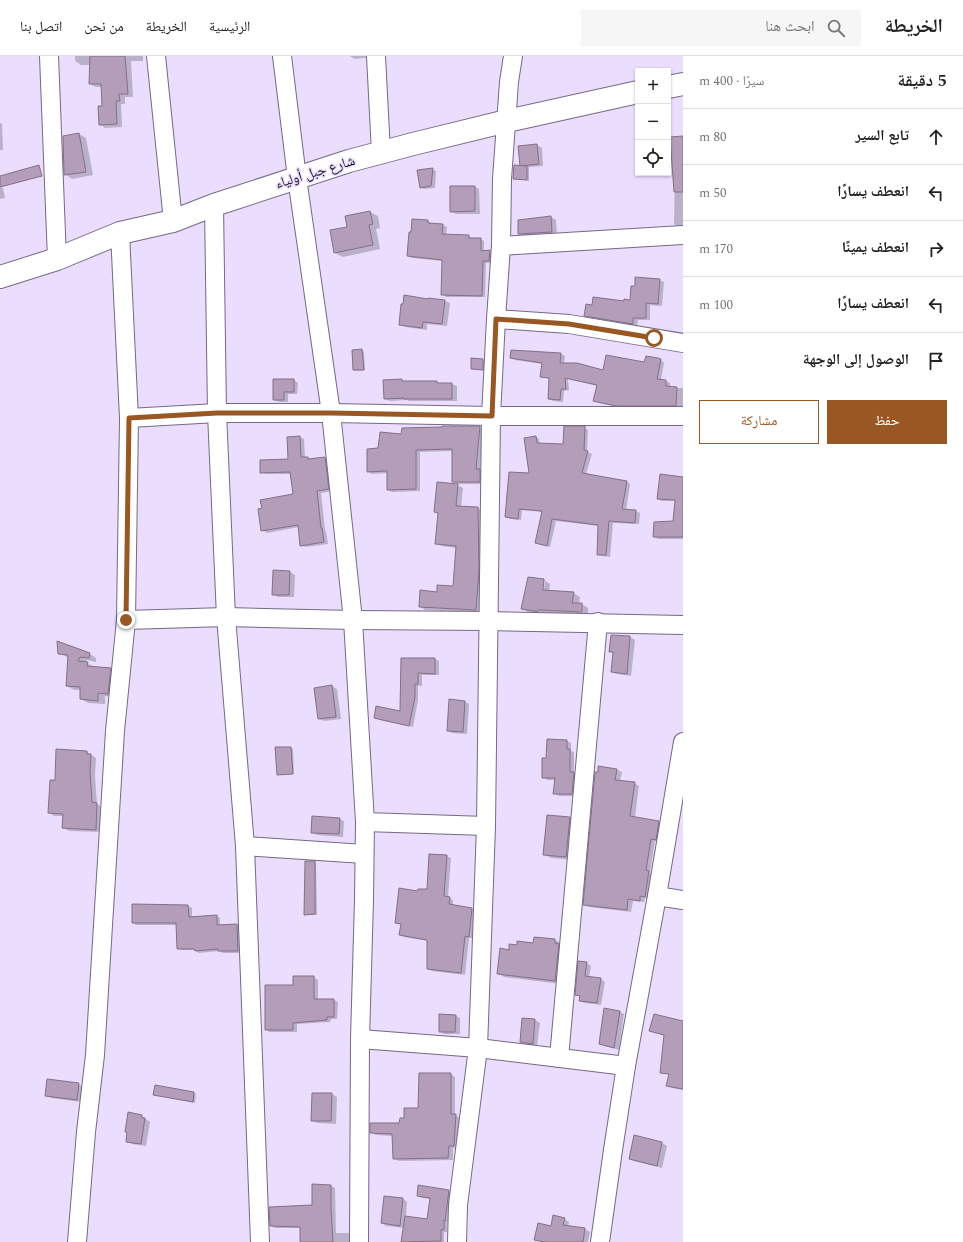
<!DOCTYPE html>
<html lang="ar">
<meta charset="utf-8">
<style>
body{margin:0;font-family:Spectral,"Noto Naskh Arabic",serif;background:#f6f6f6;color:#222;direction:rtl}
.controls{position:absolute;right:12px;top:12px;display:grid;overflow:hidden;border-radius:0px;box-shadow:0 1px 3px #0004}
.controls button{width:36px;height:36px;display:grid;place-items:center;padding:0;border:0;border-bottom:1px solid #e0e0e0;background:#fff;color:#222;font:20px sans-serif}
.stop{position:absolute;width:12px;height:12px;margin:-9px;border:3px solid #995724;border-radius:50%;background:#fff}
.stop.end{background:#995724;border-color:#fff;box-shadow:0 1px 4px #0008}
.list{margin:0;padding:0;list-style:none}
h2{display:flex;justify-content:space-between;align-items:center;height:52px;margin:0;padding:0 16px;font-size:17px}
h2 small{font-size:13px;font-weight:400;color:#767676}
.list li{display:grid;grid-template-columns:26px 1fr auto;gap:12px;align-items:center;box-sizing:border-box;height:56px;padding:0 16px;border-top:1px solid #e0e0e0}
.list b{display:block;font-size:15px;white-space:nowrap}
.list em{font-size:13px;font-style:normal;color:#767676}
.actions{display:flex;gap:8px;padding:12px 16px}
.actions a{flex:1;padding:9px 0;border:1px solid #995724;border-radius:0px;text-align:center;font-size:14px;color:#995724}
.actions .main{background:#995724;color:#fff}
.icon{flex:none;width:22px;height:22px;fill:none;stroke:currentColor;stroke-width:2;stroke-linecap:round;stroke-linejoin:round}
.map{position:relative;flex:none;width:683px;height:1186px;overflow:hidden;direction:ltr}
header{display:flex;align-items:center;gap:24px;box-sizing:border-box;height:56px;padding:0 20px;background:#fff;border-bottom:1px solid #e0e0e0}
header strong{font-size:19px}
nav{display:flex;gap:22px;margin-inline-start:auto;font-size:14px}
.search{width:280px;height:36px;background:#f6f6f6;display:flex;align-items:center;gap:10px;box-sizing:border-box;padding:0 14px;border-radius:0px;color:#767676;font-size:15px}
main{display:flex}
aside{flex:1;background:#fff}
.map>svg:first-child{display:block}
</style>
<header>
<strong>الخريطة</strong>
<div class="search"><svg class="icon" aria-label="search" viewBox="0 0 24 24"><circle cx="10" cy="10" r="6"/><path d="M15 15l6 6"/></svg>ابحث هنا</div>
<nav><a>الرئيسية</a><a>الخريطة</a><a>من نحن</a><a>اتصل بنا</a></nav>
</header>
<main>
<aside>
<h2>5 دقيقة<small>سيرًا · 400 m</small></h2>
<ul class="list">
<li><svg class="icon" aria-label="ahead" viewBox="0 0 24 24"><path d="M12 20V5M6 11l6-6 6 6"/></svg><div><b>تابع السير</b></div><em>80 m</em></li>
<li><svg class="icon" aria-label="left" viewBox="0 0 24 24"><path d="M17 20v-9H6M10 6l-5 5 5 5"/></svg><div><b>انعطف يسارًا</b></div><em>50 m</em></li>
<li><svg class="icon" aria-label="right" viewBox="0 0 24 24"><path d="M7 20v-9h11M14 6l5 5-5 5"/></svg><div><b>انعطف يمينًا</b></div><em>170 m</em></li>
<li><svg class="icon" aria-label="left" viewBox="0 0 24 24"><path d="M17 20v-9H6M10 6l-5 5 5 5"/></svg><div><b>انعطف يسارًا</b></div><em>100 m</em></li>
<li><svg class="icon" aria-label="arrive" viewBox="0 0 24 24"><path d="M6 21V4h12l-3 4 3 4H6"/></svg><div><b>الوصول إلى الوجهة</b></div></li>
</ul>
<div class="actions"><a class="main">حفظ</a><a>مشاركة</a></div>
</aside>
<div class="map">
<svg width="683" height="1186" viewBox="0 0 683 1186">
<rect width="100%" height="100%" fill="#eaddfd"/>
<!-- shadow -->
<g fill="#0003" fill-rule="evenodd">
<path d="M75 0H143V5H131L133 41H125V48H121L122 71 105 72 100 68 104 51 102 31H96L90 28V9H81L75 5Z"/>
<path d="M350 0H372V1L355 3Z"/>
<path d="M0 67 2 68 3 94H0Z"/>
<path d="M79 78 86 82 93 119 72 123 65 118Z"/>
<path d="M683 81V172H680L674 168 675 118Z"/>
<path d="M537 89 542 92 543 110 529 111V125L514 122 521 109Z"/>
<path d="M432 113 436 115 435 132 424 133 421 131Z"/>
<path d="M0 131 3 132 5 142 0 143Z"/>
<path d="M475 131 479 133 480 158H456L451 155Z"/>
<path d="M370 156 378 160 380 172 376 173 380 193 343 201 335 197 348 172 346 161Z"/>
<path d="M551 161 556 164 557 179 524 181 519 178Z"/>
<path d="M413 164 428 165 432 168 443 169 447 171 446 179 469 180 473 183H480L484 185V195H490L494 197 493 207H486L485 241H446L442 238 443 205 412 202 408 200Z"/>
<path d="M659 224 664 226 662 250 650 249V264H638L637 270 590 262 585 259 631 245Z"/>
<path d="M429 243 445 245 450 247 447 270 427 268V274L405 271 400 268Z"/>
<path d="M362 294 364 296 365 314 356 315 354 314Z"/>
<path d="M561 298 565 300 564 308 604 315 661 304 664 307 661 324 666 325 670 327V332H683V351H620L598 347 594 345 598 330 568 323 569 334 564 335 563 346 553 345 549 343 550 323 541 321 543 308 515 304 511 302Z"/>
<path d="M472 303 485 305V314L472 312Z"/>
<path d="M294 324 298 327 297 338H288V346H279L274 344Z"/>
<path d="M401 324 406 326H437L440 328H452L457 330V345H409L407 344 390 345 385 343Z"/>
<path d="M479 371 483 374 480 414 484 417V428H457L453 425V395L420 396V435L392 436 388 434V417L372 418 368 415 379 393 402 379Z"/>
<path d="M585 372 588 374 587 396 592 398 586 418 627 426 630 428 626 455H636L640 457 639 468 613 467 610 501 602 500 598 498 599 470 556 465 550 491 536 487 543 456 522 454 521 464 510 463 506 461 530 418 536 381 539 383 540 388 564 389Z"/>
<path d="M300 381 304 383 305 402 312 404 325 402 329 404 333 435 321 437 325 474 326 475 328 488 306 491 301 489 299 471 267 477 262 474 294 439 291 418H266L261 416 289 404Z"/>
<path d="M683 422V483H658L654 481 674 466 676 445H661L658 443Z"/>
<path d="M457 429 463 432 461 451 478 452 483 455 481 557 425 554 420 550 438 537 454 531 457 492 442 490 436 487 439 458 435 456Z"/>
<path d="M274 516H290L295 519 294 541H278L273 538Z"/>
<path d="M529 522 544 524 550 528 549 536 573 537 580 541 579 548H582L588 552V559L544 557 542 559 528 556 522 553ZM543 525H545L543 540Z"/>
<path d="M630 581 635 584 631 620 617 618 612 616 614 598 611 595Z"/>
<path d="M59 597 90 598 96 602V606L87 604 86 607 95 611 110 613 117 617 115 641 105 640V648L88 647 81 643V634H74L67 630 69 602Z"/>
<path d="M402 603H435L439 605V619H422V630H418V644L413 671 379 664 375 662 401 656Z"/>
<path d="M332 630 337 633 341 663 324 665 319 663 315 633Z"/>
<path d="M450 644 465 646 469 648 467 678 452 677 448 674Z"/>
<path d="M567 685 571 687V695L574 696V717L578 719 576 740H559L554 737 556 724H547L543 721Z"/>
<path d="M291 692 293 693 294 718 280 719 278 718Z"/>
<path d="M57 694 87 696 96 702 95 720 97 748 102 751V776L69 775 63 772 64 760H54L49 757 56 725Z"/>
<path d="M599 711 617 714 622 716 620 725 634 727 639 730 635 761 659 766 663 769 660 786 655 785 650 817 654 819 649 843 645 842 644 846 633 845 631 856 589 851 584 848Z"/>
<path d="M570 762 577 766 574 804 551 802 544 798Z"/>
<path d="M339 763 344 765 343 781 317 779 312 776Z"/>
<path d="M446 800 451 802 448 841 453 844V850L472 853 476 855 473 882H469L465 919 432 915 428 913V885L404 881 400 879 401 869 397 867 418 836 428 834Z"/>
<path d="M314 806 316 807 317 859H307L305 858Z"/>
<path d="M188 850 192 852V861L216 860 220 862V870L237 869 241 871 242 897H223L220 895 199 897 195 894H182L178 892 177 869H136L133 866Z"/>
<path d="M555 884 561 887V928L504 921 498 917 510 895 518 890Z"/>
<path d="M586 907 591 910 589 922 601 923 605 926 601 949 585 947 581 945V941L576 939Z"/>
<path d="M314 921 318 924V944H334L338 946 337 963H331L330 966 297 968V976H269L266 973 294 930Z"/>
<path d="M620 956 624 958 619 994 600 988Z"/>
<path d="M456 960 460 962V978H444L440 975Z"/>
<path d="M535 964 540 967 537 990 526 989 521 986Z"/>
<path d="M683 966V1034L672 1032 667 1029 670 1019 662 1016 665 980 651 975Z"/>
<path d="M451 1018 455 1021V1059L460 1062 458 1093 453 1092V1104L399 1105 394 1102 393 1080 376 1079 371 1076 400 1068 419 1053Z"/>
<path d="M78 1028 83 1031 81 1046 51 1042 46 1039Z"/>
<path d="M194 1037 196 1038 195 1047 154 1039Z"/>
<path d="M332 1038 337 1041 336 1068 317 1067 312 1064Z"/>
<path d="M142 1060 150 1066 146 1090 132 1088 127 1085 128 1077 126 1075Z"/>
<path d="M635 1080 662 1087 667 1090 662 1112 634 1105 630 1102Z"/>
<path d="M331 1130 335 1132 336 1177H348L352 1179V1186H301V1172H275L271 1170 313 1150Z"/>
<path d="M419 1130 449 1135 453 1137 449 1166H447V1176H444V1186H403L405 1172 386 1170 382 1167 403 1143 407 1146 406 1161 428 1164 431 1143 422 1142 418 1140Z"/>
<path d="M564 1163 569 1166 568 1170 585 1173 590 1176 588 1186H541L535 1183Z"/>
</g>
<!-- building -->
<g fill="#b39db8" stroke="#846f89">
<path d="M90 0H125L128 38H119L120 45H116L117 68 99 69 98 50H102L101 28H89Z"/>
<path d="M79 77 86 116 64 119 63 80Z"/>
<path d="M683 80V136H674L670 81Z"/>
<path d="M537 88 539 108 520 110 518 90Z"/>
<path d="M39 109 42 120 0 131V120Z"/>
<path d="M514 109 527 110V124L513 123Z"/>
<path d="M433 112 431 130 420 132 417 114Z"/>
<path d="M450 130H475V155L450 156Z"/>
<path d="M370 155 373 168 369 169 373 189 334 197 330 174 347 171 345 160Z"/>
<path d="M551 160 552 176 518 178V164Z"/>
<path d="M412 163 428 164V167L443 168 442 178 469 179V182H481V195L490 194 489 205H483L482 240 441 239 442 204 407 200 409 176H411Z"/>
<path d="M635 221 660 223 658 248 646 247V262H633V268L584 260 586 248 592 249 593 241 624 245V243L630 244 631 230H635Z"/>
<path d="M404 239 428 243V242L445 244 442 268 423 266 422 272 399 269 401 248H403Z"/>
<path d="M362 293 364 314H353L352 294Z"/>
<path d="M511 294 561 297 560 307H577L603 314 606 299 644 306 646 300 658 302 661 303 657 323 666 324V330L677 331 676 350H616L593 345 597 329 565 322 566 333H561L560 344 548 343 549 322 540 321 542 307 510 302Z"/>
<path d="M471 302 483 303V314L471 313Z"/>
<path d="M273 323H294V336H284V344H273Z"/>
<path d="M402 323V325H437V327H452V343H404V342L384 343 383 324Z"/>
<path d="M442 370H480L476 413H480V426H452V393L416 394V433L387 434V415L367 416V393L378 392 380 376 401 378 402 372 442 371Z"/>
<path d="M564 370H585L584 394 588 395 582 417 627 425 622 453 636 454 635 467 609 465 606 499H597L598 469 552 463 547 490 535 487 542 455 519 453 518 463 505 461 509 416 529 417 524 382 536 380 537 387 563 388Z"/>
<path d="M300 380 301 401H308V403L325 401 329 433 317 435 321 472H322L324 486 300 490 298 469 261 475 258 453 262 452 260 444 293 438 290 416 260 417V404L288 403 287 381Z"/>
<path d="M660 418 683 421V481H653L654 466 673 465 675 444 657 443Z"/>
<path d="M437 426 458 428 456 450 478 451 479 514 476 554 419 551 420 534 437 536V529L453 530 456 490 435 488 438 457 434 456Z"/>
<path d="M273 514 290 515 289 539H272Z"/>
<path d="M528 521 544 523 543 534 574 536 572 547H582V556L538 554 537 556 535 555 521 553Z"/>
<path d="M611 579 630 580 627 618 611 616 613 596H609Z"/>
<path d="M57 585 90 597 89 602 80 601 78 605 88 606 87 610 111 612 108 638 98 637V645L80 643V631L66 630 68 599 58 598Z"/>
<path d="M401 602H435V618L418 617V628H415V641L409 670 374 662 376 650 400 655Z"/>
<path d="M332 629 336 661 318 663 314 632Z"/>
<path d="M449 643 465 645 463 676 447 675Z"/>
<path d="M547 683 567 684V693H570V716H574L572 738H553L555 722H542V702H546Z"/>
<path d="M275 691H291L293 718 277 719Z"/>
<path d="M56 693 87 695V698H91L90 716 92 746 97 747 96 774 62 772 63 758 48 757 50 724H55Z"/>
<path d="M598 710 617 713 615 724 635 726 630 760 659 765 656 784 651 783 646 814 649 815 645 841 640 840V845L628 843 627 854 583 849 595 716H598Z"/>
<path d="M547 759 570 761 566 801 543 799Z"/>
<path d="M312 760 340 762 339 778 311 777Z"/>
<path d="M429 798 447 799 444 840 450 841 449 848 472 852 469 881 465 880 461 917 427 913V884L399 879 401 868 395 867 399 832 417 835 418 833H427Z"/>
<path d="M305 805H315V858L304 859Z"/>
<path d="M132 848 188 849 189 861 217 859V869L237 868 238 895H218V893L195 895 194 893H177L176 867H132Z"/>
<path d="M534 881 555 883V887L559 888 555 925 497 918 500 892 509 894V888L517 889V885L533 887Z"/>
<path d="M578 905 587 906 585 920 601 922 597 947 579 945 580 940 575 939Z"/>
<path d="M293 920H314V943H334V961H327V964L293 967V974H265V929H293Z"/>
<path d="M604 952 620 955 614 992 599 988Z"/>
<path d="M439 958 456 959 455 976H439Z"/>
<path d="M654 958 683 965V1033L666 1030 669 1018 660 1017 664 979 649 975Z"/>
<path d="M522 962 535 963 533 988 520 986Z"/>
<path d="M419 1017H451V1058H456L454 1090H449L448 1102 393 1103 392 1078 370 1077V1067H399L400 1062H404V1052H418Z"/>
<path d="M47 1023 79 1027 77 1044 45 1040Z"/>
<path d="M155 1029 194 1036 193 1046 153 1039Z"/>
<path d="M312 1037H332L331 1065H311Z"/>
<path d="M128 1056 142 1059V1062H145L141 1088 126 1086 127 1076H125Z"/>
<path d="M634 1079 662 1086 657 1110 629 1103Z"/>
<path d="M312 1128 331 1129V1153L333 1186H300V1171L270 1170 269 1151 312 1149Z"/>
<path d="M418 1129 449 1134 445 1165 444 1164V1174H441V1185L401 1186 405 1160 427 1163 430 1142 417 1140Z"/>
<path d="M384 1140 403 1142 400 1170 381 1167Z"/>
<path d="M553 1159 565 1162 563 1169 585 1172 583 1186H545L534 1184 538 1167 551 1170Z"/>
</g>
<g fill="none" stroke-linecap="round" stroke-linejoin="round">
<defs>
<g id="minor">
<path d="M49 0 57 203"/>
<path d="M156 0 173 165"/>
<path d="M282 0 297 122 331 357 353 564 365 766 364 844 360 983 359 1186"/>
<path d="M376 0 381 97"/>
<path d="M214 149 217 357 226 561 245 790 260 1186"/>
<path d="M501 190 683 179"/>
<path d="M496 263 569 268 683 287"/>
<path d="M129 362 217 357H331L491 360H683"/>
<path d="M126 564 226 561 353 564 488 565 683 569"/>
<path d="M365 766 486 770"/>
<path d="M245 790 364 798"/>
<path d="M657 840 683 844"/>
<path d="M360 983 478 992 626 1010"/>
<path d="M559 1002 598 566"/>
<path d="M77 1186 86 1076 95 999 115 675 126 564 129 362 120 177"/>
<path d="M457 1186 458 1149 478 992 486 770 491 360 496 263 501 190 502 123 509 26 513 0"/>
<path d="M600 1186 613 1094 626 1010 657 840 683 686"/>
</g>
<g id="highway">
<path d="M668 31 683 28"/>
<path d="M0 221 57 203 120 177 173 165 214 149 349 105 413 88 507 65 638 36"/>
</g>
</defs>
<!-- minor casing -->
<use href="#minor" stroke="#756985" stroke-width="20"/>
<!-- highway casing -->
<use href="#highway" stroke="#756985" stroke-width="24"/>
<!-- minor -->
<use href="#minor" stroke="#fff" stroke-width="18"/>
<!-- highway -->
<use href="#highway" stroke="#fff" stroke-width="22"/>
</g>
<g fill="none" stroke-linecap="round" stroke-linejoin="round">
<!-- route -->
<path stroke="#995724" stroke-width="5" d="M126 564 129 362 217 357H331L492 360 496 263 569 268 654 282"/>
</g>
<g text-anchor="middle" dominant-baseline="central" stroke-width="3" stroke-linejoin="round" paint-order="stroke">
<!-- street labels -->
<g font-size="14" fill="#130e19" stroke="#eaddfd">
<text transform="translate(315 116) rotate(-17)">شارع جبل أولياء</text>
</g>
</g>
</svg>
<div class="controls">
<button>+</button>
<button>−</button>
<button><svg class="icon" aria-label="locate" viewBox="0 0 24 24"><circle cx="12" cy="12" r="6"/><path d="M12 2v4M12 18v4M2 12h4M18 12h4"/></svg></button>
</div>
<div class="stop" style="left:654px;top:282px"></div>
<div class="stop end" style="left:126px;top:564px"></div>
</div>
</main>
